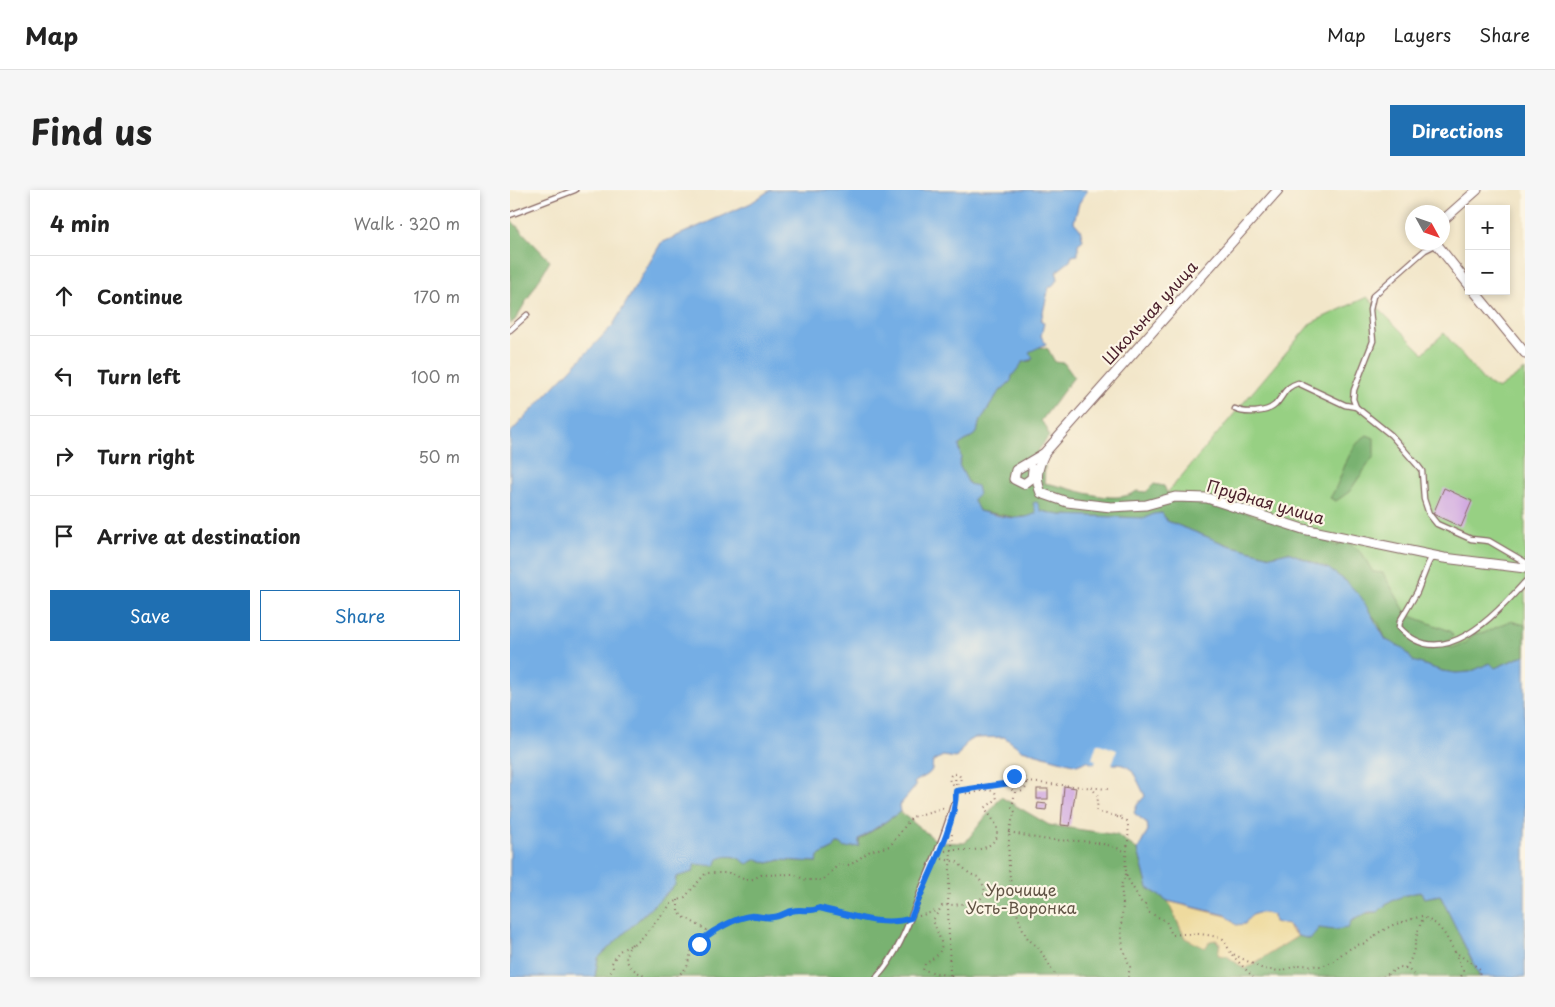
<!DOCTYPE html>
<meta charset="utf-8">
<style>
body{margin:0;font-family:"Playpen Sans",sans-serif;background:#f6f6f6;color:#222}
.controls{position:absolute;right:15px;top:15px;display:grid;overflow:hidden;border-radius:0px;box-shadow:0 2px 8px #0003}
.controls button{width:45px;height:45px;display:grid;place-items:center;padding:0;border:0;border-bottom:1px solid #e0e0e0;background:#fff;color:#222;font:25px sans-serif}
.compass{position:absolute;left:895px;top:15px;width:45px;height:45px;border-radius:50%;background:#fff;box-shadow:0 2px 8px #0003;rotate:130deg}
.stop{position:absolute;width:15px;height:15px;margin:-11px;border:4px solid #1a73e8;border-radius:50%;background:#fff}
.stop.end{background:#1a73e8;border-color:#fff;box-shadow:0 1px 5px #0008}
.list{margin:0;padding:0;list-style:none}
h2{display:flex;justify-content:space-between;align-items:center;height:65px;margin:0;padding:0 20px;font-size:21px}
h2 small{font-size:16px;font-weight:400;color:#767676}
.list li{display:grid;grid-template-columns:32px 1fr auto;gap:15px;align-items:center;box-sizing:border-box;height:80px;padding:0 20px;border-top:1px solid #e0e0e0}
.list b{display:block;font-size:19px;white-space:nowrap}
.list em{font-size:16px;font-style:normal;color:#767676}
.actions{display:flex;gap:10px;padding:15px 20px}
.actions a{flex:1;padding:11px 0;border:1px solid #1f6fb2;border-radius:0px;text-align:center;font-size:18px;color:#1f6fb2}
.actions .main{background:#1f6fb2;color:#fff}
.icon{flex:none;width:28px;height:28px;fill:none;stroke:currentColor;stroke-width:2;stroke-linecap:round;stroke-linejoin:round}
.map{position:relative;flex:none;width:1015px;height:787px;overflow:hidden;border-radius:0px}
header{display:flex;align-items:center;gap:30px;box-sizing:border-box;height:70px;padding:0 25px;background:#fff;border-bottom:1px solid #e0e0e0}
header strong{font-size:24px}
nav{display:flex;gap:28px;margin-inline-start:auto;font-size:18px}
.intro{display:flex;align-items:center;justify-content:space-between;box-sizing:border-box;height:120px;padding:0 30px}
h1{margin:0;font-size:35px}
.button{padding:12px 22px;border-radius:0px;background:#1f6fb2;color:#fff;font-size:18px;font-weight:700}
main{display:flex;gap:30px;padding:0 30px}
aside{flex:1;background:#fff;border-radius:0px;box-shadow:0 2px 8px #0003}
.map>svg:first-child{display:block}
</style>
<header>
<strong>Map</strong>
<nav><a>Map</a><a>Layers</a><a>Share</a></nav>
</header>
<div class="intro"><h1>Find us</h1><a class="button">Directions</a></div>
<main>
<aside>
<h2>4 min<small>Walk · 320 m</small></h2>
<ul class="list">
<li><svg class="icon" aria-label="ahead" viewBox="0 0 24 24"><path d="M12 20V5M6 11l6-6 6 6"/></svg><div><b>Continue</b></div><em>170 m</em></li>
<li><svg class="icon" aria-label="left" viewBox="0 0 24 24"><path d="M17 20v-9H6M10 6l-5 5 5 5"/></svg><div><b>Turn left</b></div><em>100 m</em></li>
<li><svg class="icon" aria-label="right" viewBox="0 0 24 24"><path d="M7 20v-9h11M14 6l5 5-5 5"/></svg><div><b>Turn right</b></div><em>50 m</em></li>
<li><svg class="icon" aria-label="arrive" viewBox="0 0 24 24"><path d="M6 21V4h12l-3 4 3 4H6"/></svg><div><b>Arrive at destination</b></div></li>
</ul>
<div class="actions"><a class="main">Save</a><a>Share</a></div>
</aside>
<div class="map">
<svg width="1015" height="787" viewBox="0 0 1015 787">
<rect width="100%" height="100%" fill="#fcf5e5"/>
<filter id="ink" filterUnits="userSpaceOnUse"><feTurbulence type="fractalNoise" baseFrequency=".02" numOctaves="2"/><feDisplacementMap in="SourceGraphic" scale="10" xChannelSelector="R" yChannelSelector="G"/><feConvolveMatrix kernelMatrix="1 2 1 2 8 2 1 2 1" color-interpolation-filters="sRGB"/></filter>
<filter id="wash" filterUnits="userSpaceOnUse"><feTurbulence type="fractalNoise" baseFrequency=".0096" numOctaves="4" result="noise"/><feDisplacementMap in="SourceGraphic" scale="20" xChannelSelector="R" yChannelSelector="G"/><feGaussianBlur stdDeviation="1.12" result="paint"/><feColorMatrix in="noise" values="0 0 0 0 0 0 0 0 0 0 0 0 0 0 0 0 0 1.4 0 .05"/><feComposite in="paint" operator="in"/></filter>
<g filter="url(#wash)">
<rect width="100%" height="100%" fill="#f2e6c9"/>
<!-- green -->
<path fill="#97d083" stroke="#707857" d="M857 107 913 163 934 143 974 191 988 199 1015 180V465L960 482 636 328 801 133Z"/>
<!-- forest -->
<g fill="#79b271" stroke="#62684e">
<path d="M0 29 40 71 5 130 0 134Z"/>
<path d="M527 156 538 159 545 172 554 173 564 187 531 231 536 236 539 246 528 261 535 276 534 293C562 297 603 317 627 301L636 302 644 294 654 296 660 309 688 307 807 346 826 356 833 352C850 356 854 368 863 382L873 383 895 421 903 427 940 441 943 446 935 454 942 458 956 453 964 444 976 442 1000 431 1015 435V465L985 478 980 473 960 482 946 483 932 481 903 471 893 458 876 450 869 434 837 392 819 379 778 362 761 366 718 355 657 331 652 323 643 324 636 328 550 325 531 321 520 327H503L469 321 463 313 459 294 449 275 451 268 449 255 467 243 469 233 488 203 501 191 502 186 513 171H521L519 162Z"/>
<path d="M857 245 864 248V266L839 302 826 311 820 308C834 287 835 259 857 245Z"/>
<path d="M491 607 539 635 607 645 628 660 638 698 658 711 675 748 706 750 717 766 735 779 788 746 800 749 809 738C837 742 844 723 868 722 879 710 895 704 911 702L914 708 930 705 970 787H85L88 768 165 695 166 687 185 674 216 666 247 669 258 673 270 670 307 672 308 666 324 658 326 654 349 656V650L390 622 428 652 455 653Z"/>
</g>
<!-- sand -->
<path fill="#eeda9e" stroke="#9c7c64" d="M658 711 736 731C744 721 751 721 763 725L764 732 778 735 781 741 788 746 735 779 717 766 708 765 710 753 706 750 700 751 695 758 675 748Z"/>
<!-- water -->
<path fill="#75aee5" stroke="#606688" d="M260 0H578L569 13 564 32 570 39 573 50 568 54V65L562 66 560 71 546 82 548 88 542 97H539L531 131 534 133 531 146 536 154 519 162 523 169 513 172 502 186 501 191 488 203 469 233 467 243 449 255 451 268 449 275 459 294 467 296 469 304 463 309 469 321C486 325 510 333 526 323L523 313 527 312 531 321 550 325 636 328 643 324 652 323 657 331 718 355 761 366 778 362 819 379 837 392 851 407 876 450 893 458 903 471 932 481 946 483 960 482 980 473 985 478 1015 465V787H970L930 705 914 708 911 702C895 704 879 710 868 722H859L841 731 838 738 824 740 809 738 800 749 788 746 778 735 764 732 763 725C750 721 741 722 735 734L726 735 716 725 658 711 638 698 628 660 638 640 637 633 624 623 627 615 635 606C631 598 627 588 622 581 610 567 590 580 577 571L567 575 512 560 494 547 465 548 458 551 446 568 433 566 423 571C422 573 423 576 422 579 420 586 409 588 404 593L406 596 389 616 390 622 349 649V656L335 658 330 654H326L324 658 308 666 307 672 270 670 258 673 247 669 237 674C227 666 220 664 208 669L205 676 185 674 183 682 166 687 165 695 88 768 85 787H0V243L103 135 151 53 241 13Z"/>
<!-- pier -->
<path fill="#f2e6c9" d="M587 553 607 560 602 575 584 577 586 570 582 569Z"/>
<g id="blocks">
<!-- building -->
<g fill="#d2abe1">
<path d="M934 298 962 311 951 337 923 324Z"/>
<path d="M554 596 566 598 560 636 551 635Z"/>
<rect x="527" y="599" width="11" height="10"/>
<path d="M528 613 537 614 536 620 527 619Z"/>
</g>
</g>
</g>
<g filter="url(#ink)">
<use href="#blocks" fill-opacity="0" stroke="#856562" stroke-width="1"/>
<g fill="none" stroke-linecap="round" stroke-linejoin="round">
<defs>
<g id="lane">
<path d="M0 25 65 0"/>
<path d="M0 140 17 125"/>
<path d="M846 217 843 209 844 200 863 151 860 120 863 106 915 60 925 55"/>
<path d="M725 219C735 224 756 223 765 215 774 206 774 197 788 193L835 215 846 217 881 245 909 277 912 281 914 309 919 324 927 334 961 349 979 351 1015 372"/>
<path d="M925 368 920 370 918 374 907 402 890 431 889 437C932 485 986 424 1015 392"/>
<path d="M367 787C390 762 400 729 412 698 424 669 435 645 443 615"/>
</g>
<g id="street">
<path d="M932 31 967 0"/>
<path d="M925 52 959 95"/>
<path d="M964 101 1015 163"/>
<path d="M534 264C527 279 525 288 531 303L557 312 601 317 636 315 665 307 697 308 793 339 934 368 1015 378"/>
<path d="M530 268 768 0"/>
<path d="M523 279 522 288 514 294 504 289 506 280 533 264"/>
</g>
</defs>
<!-- lane casing -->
<use href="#lane" stroke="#856562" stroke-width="7"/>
<!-- street casing -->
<use href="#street" stroke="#856562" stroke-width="11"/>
<!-- path -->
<g stroke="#856562" stroke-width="2" stroke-dasharray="1 4" stroke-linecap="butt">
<circle cx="445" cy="589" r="5.5"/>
<path d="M445 584 446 601"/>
<circle cx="508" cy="593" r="9"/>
<path d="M517 592 598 599"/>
<path d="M581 597 588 606 587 620 591 623 612 627"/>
<path d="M505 602 502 617 505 622C492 651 500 720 517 747 520 752 527 755 530 760 536 769 541 778 547 787"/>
<path d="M446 609V601L500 593"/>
<path d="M607 627 617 631C622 650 612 668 617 686 619 692 627 703 630 711L635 714 638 722 656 731 662 745C681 743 695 743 713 749L721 763 753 779 770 781 789 775 812 776 824 771 834 762 847 755 856 753 868 743 883 735 912 726 926 734 934 743 945 762 970 779 969 787"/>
<path d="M499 642C513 645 527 649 541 650 567 651 593 650 616 662"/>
<path d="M435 661C453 657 474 667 487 647V636L475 618 487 609 485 602C474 596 461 608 448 601"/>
<path d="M432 669 447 672 460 684 468 687C491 717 447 713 432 716L423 730C431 755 440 758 415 774L413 780 444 787"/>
<path d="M616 684 611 695 613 715 611 737 613 758 620 777 618 787"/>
<path d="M168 710V721L172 726 202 743"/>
<path d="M409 726 426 721"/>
<path d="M122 754C108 770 122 780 136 787"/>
<path d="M945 762 953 781 951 787"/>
<path d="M722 765 743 787"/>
<path d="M895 778C907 765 904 743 914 727"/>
<path d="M440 785 438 715 442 642"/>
<path d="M99 787 103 778 102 773 109 761 129 751 161 714 175 707 196 683H219L236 690 243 689 251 685 283 684 296 690H313L329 674 340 675 360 661 380 656 402 627 436 617"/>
<path d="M167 787 177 777 182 759 192 749 209 738 238 726 254 729 266 727 282 720 304 721 309 718 338 724 348 728 368 731H393"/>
<path d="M873 787 890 777 898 779 906 787"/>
</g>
<!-- lane -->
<use href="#lane" stroke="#fff" stroke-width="4.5"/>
<!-- street -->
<use href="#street" stroke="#fff" stroke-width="9"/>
</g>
</g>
<g fill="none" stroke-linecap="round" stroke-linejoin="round" filter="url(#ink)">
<!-- route -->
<path stroke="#1a73e8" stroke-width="6" d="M189 754C196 743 228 727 240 726 248 725 255 729 263 727 270 727 275 722 282 721 291 718 300 723 309 718 338 724 372 738 401 728 415 691 446 637 446 601L500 593 504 586"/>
</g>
<g text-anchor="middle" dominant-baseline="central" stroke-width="4.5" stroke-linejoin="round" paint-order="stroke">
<!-- street labels -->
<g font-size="16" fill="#4a1f2b" stroke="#fcf5e5">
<text transform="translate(639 122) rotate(-48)">Школьная улица</text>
<text transform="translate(756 311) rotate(16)">Прудная улица</text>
</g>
<!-- park labels -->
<g font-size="16" fill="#615445" stroke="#fcf5e5">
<text x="511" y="699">Урочище<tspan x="511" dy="18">Усть-Воронка</tspan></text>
</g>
</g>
</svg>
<div class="controls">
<button>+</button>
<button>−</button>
</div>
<svg class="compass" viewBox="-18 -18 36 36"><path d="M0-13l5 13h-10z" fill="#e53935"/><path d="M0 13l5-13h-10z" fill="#767676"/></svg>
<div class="stop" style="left:189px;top:754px"></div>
<div class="stop end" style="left:504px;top:586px"></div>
</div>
</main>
